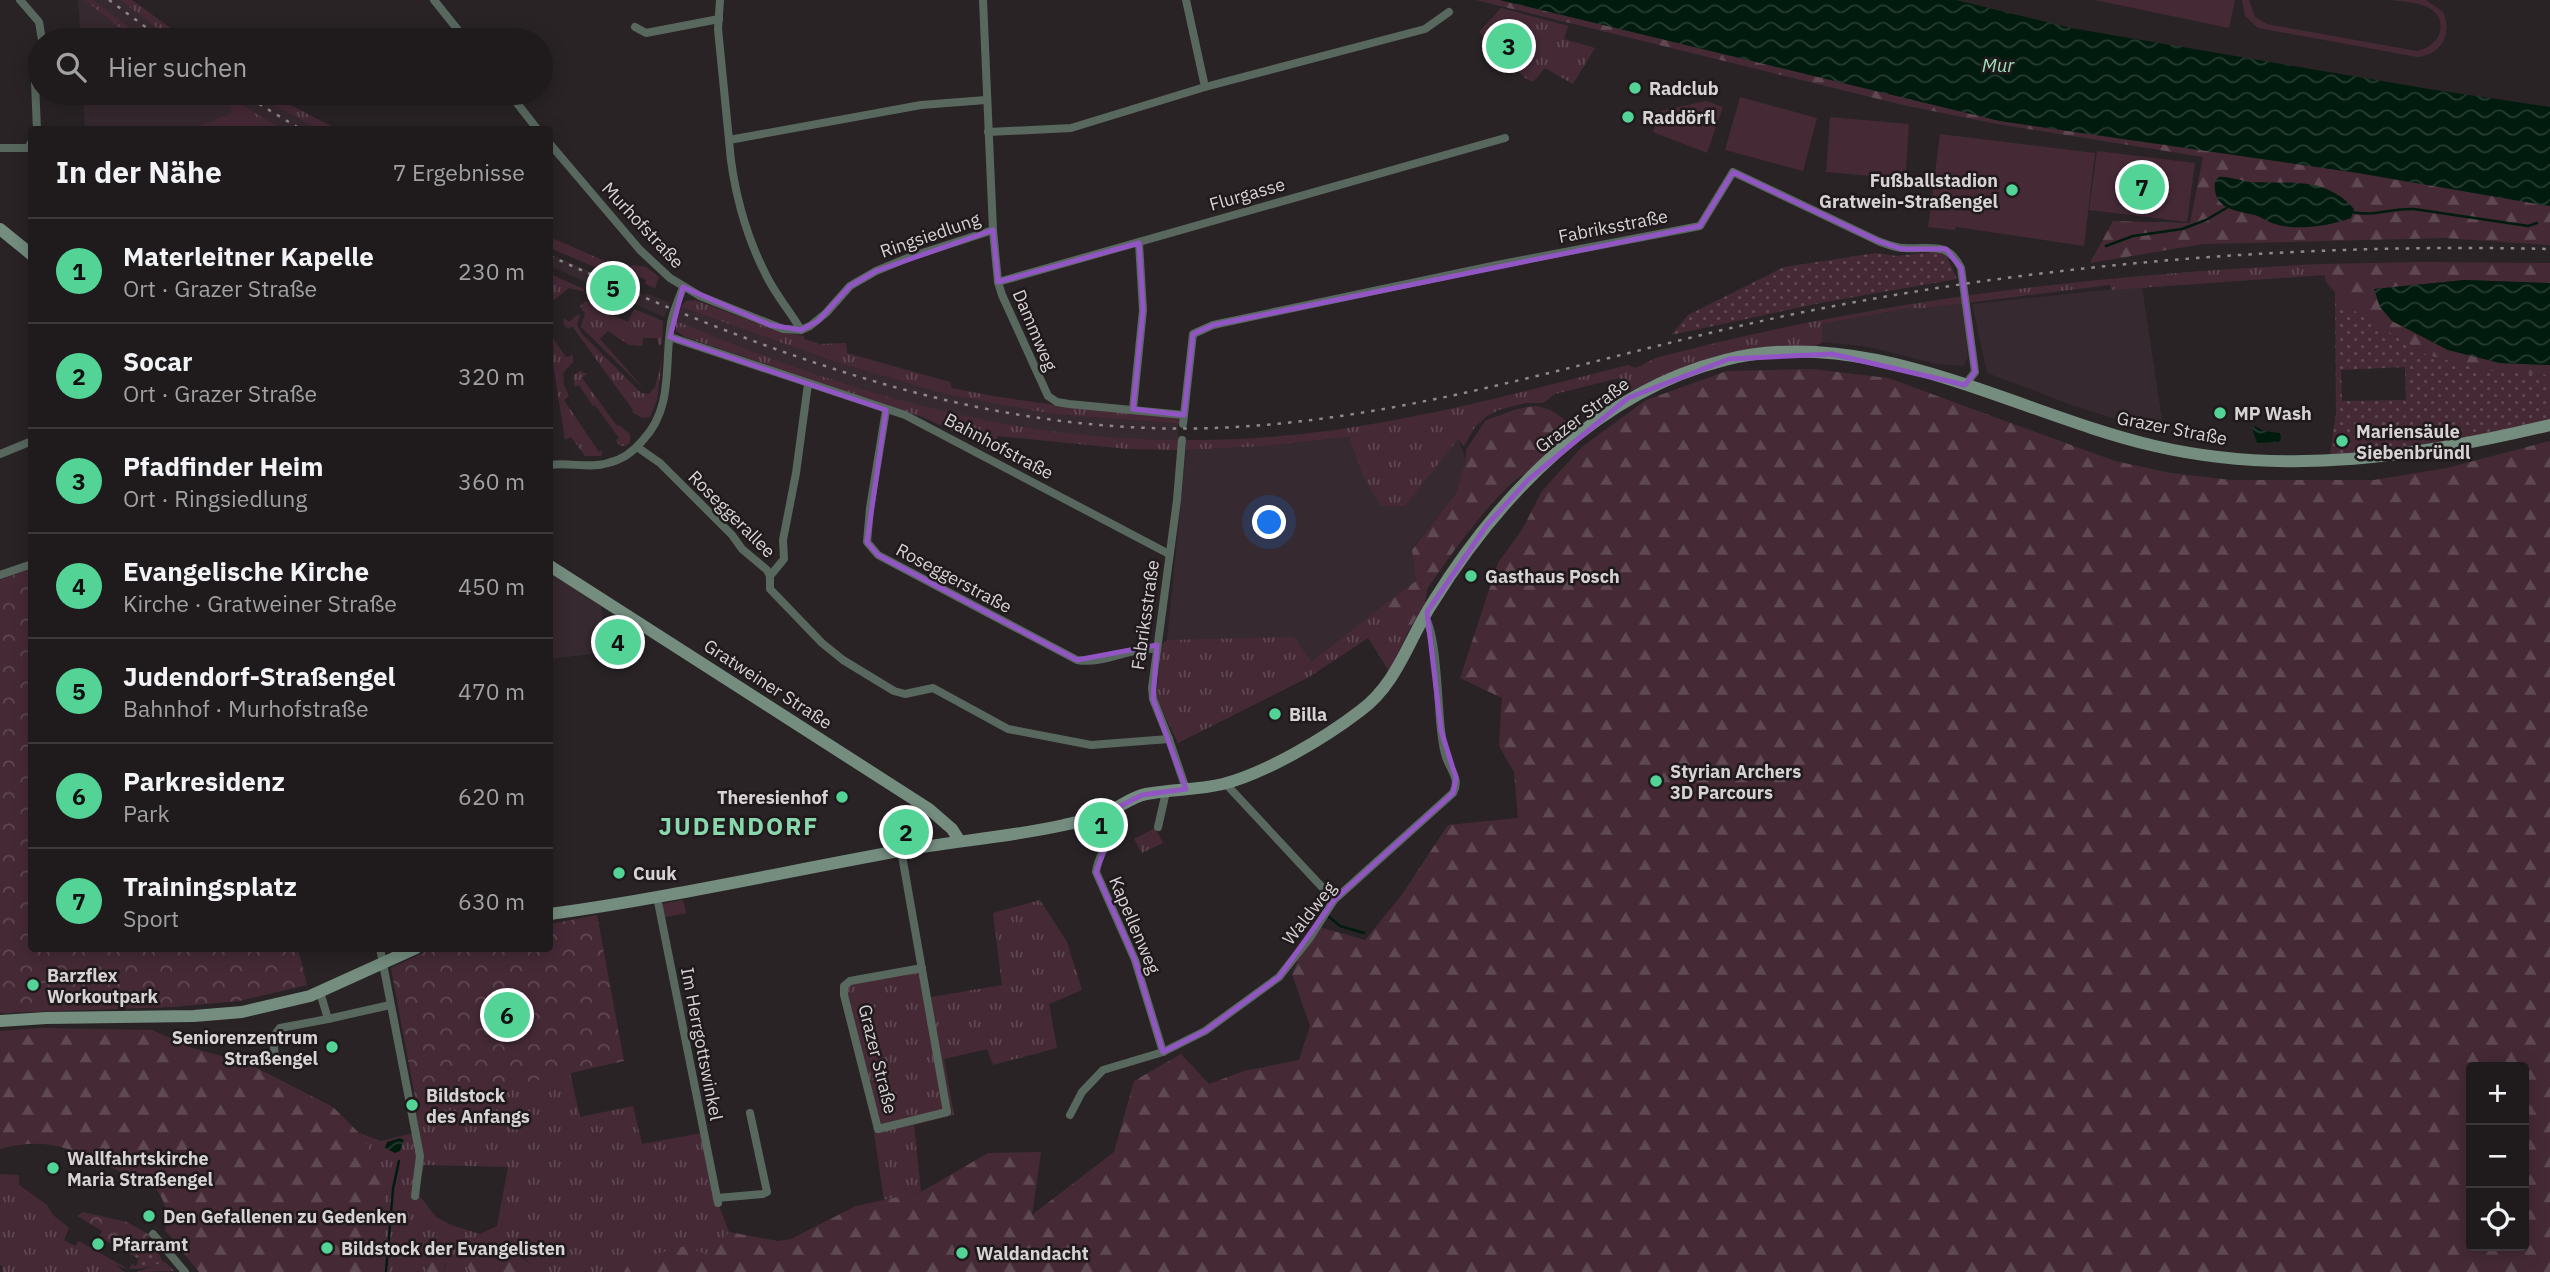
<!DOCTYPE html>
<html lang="de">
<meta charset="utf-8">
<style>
body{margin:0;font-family:"IBM Plex Sans",sans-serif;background:#2c2729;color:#f1f3f6}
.controls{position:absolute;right:21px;bottom:21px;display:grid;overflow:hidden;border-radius:7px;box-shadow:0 4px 18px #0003}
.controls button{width:63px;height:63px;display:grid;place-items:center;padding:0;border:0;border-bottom:2px solid #3c383b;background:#1f1a1c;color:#f1f3f6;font:35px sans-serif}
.you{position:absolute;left:1270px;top:523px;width:24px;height:24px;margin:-18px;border:5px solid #fff;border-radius:50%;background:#1a73e8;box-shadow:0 0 0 10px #1a73e833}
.badge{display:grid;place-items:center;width:46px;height:46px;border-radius:50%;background:#53d396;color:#111;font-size:23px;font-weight:700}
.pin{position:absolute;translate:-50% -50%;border:4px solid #fff;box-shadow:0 2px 7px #0006}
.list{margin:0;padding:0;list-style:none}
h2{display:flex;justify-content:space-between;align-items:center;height:91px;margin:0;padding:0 28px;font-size:30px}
h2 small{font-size:23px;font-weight:400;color:#a1a1a3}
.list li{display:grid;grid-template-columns:46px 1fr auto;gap:21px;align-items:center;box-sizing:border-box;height:105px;padding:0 28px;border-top:2px solid #3c383b}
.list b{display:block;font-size:26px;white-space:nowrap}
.list p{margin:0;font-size:23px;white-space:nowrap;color:#a1a1a3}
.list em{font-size:23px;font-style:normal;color:#a1a1a3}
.icon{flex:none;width:38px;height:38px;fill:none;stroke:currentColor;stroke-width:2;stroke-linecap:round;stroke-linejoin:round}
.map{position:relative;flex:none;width:2550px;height:1272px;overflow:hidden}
.search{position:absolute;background:#1f1a1c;box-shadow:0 4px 18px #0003;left:28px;top:28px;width:525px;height:77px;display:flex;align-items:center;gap:18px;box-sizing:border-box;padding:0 24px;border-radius:38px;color:#a1a1a3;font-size:26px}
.panel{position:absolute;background:#1f1a1c;box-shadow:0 4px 18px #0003;left:28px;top:126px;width:525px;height:826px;border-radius:7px}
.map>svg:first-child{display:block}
</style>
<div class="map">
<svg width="2550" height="1272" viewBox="0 0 2550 1272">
<defs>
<pattern id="grass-tufts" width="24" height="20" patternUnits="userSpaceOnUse" patternTransform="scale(1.75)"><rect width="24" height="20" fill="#452a36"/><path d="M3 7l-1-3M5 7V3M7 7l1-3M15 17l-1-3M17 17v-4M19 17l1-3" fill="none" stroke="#5f4852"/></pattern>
<pattern id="forest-firs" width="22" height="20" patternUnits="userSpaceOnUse" patternTransform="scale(1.75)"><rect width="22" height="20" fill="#452a36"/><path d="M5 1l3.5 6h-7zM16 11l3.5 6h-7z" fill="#5f4852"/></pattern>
<pattern id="park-crowns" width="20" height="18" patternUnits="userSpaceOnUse" patternTransform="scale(1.75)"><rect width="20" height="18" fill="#452a36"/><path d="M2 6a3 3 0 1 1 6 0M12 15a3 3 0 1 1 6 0" fill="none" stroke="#5f4852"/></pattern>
<pattern id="garden-dots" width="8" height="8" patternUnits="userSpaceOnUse" patternTransform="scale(1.75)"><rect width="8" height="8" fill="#452a36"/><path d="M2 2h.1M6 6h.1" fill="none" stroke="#5f4852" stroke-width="1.8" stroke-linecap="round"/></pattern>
<pattern id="water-waves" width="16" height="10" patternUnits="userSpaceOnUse" patternTransform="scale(1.75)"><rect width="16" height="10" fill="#021b0f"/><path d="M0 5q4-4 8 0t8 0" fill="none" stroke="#263b31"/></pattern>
</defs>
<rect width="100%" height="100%" fill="#292326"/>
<!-- built -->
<g fill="#36292f">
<path d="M78 0H120L173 40H81Z"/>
<path d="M83 93H252L317 129H85Z"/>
<path d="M550 254 645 295 646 293 670 303 664 317 550 266Z"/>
<path d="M2142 286 2163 426 2149 427 2125 422 2074 406 1987 373 1972 304Z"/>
<path d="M1963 303 1968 357 1963 366 1936 364 1869 347 1822 342V324L1909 308H1926Z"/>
<path d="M681 307 842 364 945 394 1052 414 1178 424V440L1121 439 1041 431 961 417 920 407 792 368 690 329 676 321Z"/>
<path d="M1349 437 1362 474 1458 438 1466 459 1456 493 1412 549 1416 581 1311 662 1167 640 1186 450 1267 446Z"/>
<path d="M550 566 589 590 601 606 608 652 550 659Z"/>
</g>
<!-- grass -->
<g fill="url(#grass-tufts)" fill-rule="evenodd">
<path d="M85 0H93L145 40H135Z"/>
<path d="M120 0H132L187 40H173Z"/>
<path d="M1501 8 1568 26 1564 39 1595 48 1573 84 1545 68 1533 82 1525 78 1479 32Z"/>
<path d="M207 93H222L282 129H192L231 114 232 108Z"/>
<path d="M252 93H267L337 129H317Z"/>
<path d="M550 237 625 270 633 265 646 267 659 277 655 288 645 284 646 280 635 275 632 283 550 248Z"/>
<path d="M2322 264 2325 275 2111 290 2110 285 1926 308H1909L1822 324V342L1814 347H1783L1723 356 1695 363 1625 393 1619 378 1555 394 1543 403H1525L1499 410 1487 416 1475 427 1464 446 1458 439 1405 506H1381L1362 474 1349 437 1266 446 1186 450V440C1337 442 1483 402 1628 365L1635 368C1644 365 1650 360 1659 357 1875 300 2099 274 2322 264Z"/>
<path d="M550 274 584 289 585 292 569 288 554 300 550 296Z"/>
<path d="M695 300 777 331 804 336V339L820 344 846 343 847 353 950 382 952 388C1027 404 1101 410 1177 417L1181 424 1052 414 945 394 842 364 681 307 686 301Z"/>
<path d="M586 301 599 307V309L628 322 634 309 663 321 662 343 659 346 657 338H643L642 346 629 345 608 331 600 339 645 390 581 327 585 314 580 306Z"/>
<path d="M580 313 577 325 582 334 641 393 649 394 655 387 662 360 657 400 650 417 642 418 632 412 633 410 572 326 568 329 563 323 564 318 569 322Z"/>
<path d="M676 321C837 389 1004 440 1180 440L1178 460 1177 450 1128 449 998 436 990 452 973 441 925 418 685 337 676 331Z"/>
<path d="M550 334 566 357 573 355V362L563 373 564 385 569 396 564 400 599 452 603 450 601 456H585L571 437 565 440 552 357 554 349 550 343Z"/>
<path d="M580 371 587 374 582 378 617 426 619 425 630 434V442L625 446H620L616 441 619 438 595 405 593 406 579 385 575 387 573 376Z"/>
<path d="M1379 609 1393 628 1409 630 1389 671 1368 638 1309 677 1178 743 1156 698 1162 644 1167 640 1294 637 1311 662Z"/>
<path d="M1155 828 1163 843 1142 853 1134 839Z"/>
<path d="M1040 900 1067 942 1082 990 1049 1004 1057 1048 993 1065 987 1049 944 1059 954 1115 914 1125 921 1192 884 1200 867 1085 847 995V987L852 983 920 970 926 998 1002 985 993 913Z"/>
<path d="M570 1073 580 1117 633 1106 642 1144 702 1133 718 1203 729 1232 710 1256 630 1261 624 1272H541L520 1255 453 1237 470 1272H442L446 1265 439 1233 425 1272H384L383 1217 387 1178 359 1133 381 1141 418 1132 413 1108ZM424 1165 508 1167 497 1226 480 1234 451 1225 436 1217 418 1194Z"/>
<path d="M0 1174 19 1175V1185L47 1205 53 1215 69 1228 64 1240 75 1246 79 1241 119 1264 118 1267 125 1272H2L3 1267 0 1264Z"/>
<path d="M165 1262 174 1271 137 1272 163 1262Z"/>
</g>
<!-- forest -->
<g fill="url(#forest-firs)" fill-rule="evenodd">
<path d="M1476 0H1500L2000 121 2358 173 2550 206V245L2445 238 2203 244 2090 263 2113 221 2190 223 2203 157 1997 124 1903 105Z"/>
<path d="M2421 262 2550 263V283L2464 280 2374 289 2392 321 2448 350 2500 363 2550 365V375L2489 371 2427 355 2348 307 2326 282 2322 264Z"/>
<path d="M1812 369 1888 378 2115 461 2171 473 2231 480H2374L2447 468 2550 441V1272H624L630 1261 685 1246 710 1256 729 1232 778 1241 791 1239 856 1206 921 1192 988 1153 1041 1152 1032 1215 1114 1152 1134 1081 1181 1054 1209 1084 1244 1071 1299 1060 1310 1026 1292 974 1312 925 1365 940 1401 896 1448 825 1518 818 1514 772 1499 746 1502 698 1460 678 1498 563 1523 528 1542 491 1582 447 1646 400 1727 371ZM2471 1067H2524V1246H2471Z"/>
<path d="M1535 406C1554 409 1561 416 1574 430L1534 469C1503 479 1447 560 1427 589L1425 603 1409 630 1393 628 1379 609 1416 581 1412 550 1456 493 1466 459V450L1486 420 1517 409Z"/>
<path d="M40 1028 152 1030 192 1048 247 1063 333 1107 359 1133 387 1178 383 1217 384 1272H199L165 1230C171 1211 160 1184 140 1177 132 1175 126 1175 119 1171 74 1151 51 1135 0 1149V1031Z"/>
<path d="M439 1232C448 1244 449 1258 442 1272H425Z"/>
<path d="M462 1235C495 1243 514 1250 541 1272H470L452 1237Z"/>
</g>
<!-- park -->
<g fill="url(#park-crowns)">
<path d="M31 568 32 948 298 949 307 985 239 1001 173 1007 0 1013V580Z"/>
<path d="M683 900 686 913 665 917 662 904Z"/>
<path d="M597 915 624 1061 417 1108 391 968 431 949 550 948V924Z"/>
<path d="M83 1212 127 1222 152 1236 125 1251 99 1237 102 1231 77 1216Z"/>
</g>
<!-- garden -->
<g fill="url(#garden-dots)" fill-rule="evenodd">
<path d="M1934 252 1945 253 1957 279 1825 302 1671 335 1688 315 1784 267 1876 253 1896 256Z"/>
<path d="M2335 292 2348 307 2427 355 2489 371 2550 375V425L2329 461 2336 414ZM2405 367 2406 400 2342 401 2341 370Z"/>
<path d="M148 1239 153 1243 163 1262C148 1268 132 1272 118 1266L119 1264 129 1269 132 1264 136 1266 139 1259 125 1251Z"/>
</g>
<!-- pitch -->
<g fill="#452a36">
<path d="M2095 0H2235L2229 28Z"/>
<path d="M2242 0H2249L2255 17 2267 24 2417 51C2437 48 2451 24 2431 9 2421 2 2403 2 2392 0H2426L2443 12C2453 34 2441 55 2417 57L2258 28 2245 16Z"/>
<path d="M1740 97 1817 118 1803 171 1725 150Z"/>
<path d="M1706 101 1723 107 1707 153 1653 132 1660 111Z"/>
<path d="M1830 117 1909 124 1905 179 1826 172Z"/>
<path d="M1940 134 2095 153 2084 246 1956 227 1955 230 1928 227Z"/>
<path d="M2097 151 2195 163 2187 222 2089 210Z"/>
</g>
<!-- water -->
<g fill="url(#water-waves)">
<path d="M1500 0H1956L2071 28 2429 89 2550 107V206L2358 173 2000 121Z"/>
<path d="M2219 177C2228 176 2240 181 2251 182 2291 184 2325 176 2354 209L2351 218C2329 226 2297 231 2275 224 2267 222 2262 217 2255 215 2234 210 2212 209 2215 181Z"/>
<path d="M2464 280 2550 283V365L2500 363 2448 350 2392 321 2380 307 2374 289Z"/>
<path d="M2255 426 2264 431 2280 433 2281 438 2279 442 2257 443 2252 428Z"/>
<path d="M400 1138 404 1140 400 1151 395 1153 385 1148 387 1142Z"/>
</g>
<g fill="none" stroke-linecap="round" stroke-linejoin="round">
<!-- stream -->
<g stroke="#021b0f" stroke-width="2.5">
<path d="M2351 212C2373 217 2392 208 2414 209L2528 226 2537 223"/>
<path d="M2106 246 2133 236 2182 229 2206 220 2228 207"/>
<path d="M1327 915 1340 926 1364 933"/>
<path d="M386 1272 393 1189 399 1161"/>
</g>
<!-- minor -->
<g stroke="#58685f" stroke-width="8">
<path d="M20 0 39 22 42 40"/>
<path d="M434 0 466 40"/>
<path d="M720 0 718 29 729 140"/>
<path d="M635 27 646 33 719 19"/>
<path d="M1205 87 1425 29 1449 12"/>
<path d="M509 93 538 130"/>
<path d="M37 130 35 82 40 51"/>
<path d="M988 132 1071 128 1205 87 1186 0"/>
<path d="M550 144 640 250 670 278 700 296 783 329 801 330 810 326 826 313 850 286 876 271 910 257 993 230 983 0"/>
<path d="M0 148H28L32 141"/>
<path d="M993 230 998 282 1002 295 1048 396 1057 402 1069 404 1184 415"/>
<path d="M998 282 1505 138"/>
<path d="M801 330C790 311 775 294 766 275 745 234 732 185 729 140L921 105 986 100"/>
<path d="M670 337 905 415 1169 554"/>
<path d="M1133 409 1143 310 1139 243"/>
<path d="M886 410 870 508 867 542 878 555 1077 660C1104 665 1129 647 1156 649"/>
<path d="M1183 424 1193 334 1213 325 1497 265 1700 226 1733 172 1878 241C1886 244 1895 248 1904 248 1930 250 1947 240 1961 268L1975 372 1965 385"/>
<path d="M1182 440 1177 500 1152 688 1153 699 1169 739 1186 789"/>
<path d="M637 447 660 463 732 535 742 549 767 570 770 576V589L822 643 843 660 894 691 905 694 933 688 1008 729 1091 745 1169 739"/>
<path d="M0 454 32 441"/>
<path d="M550 465C569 462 589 469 608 463 622 460 634 451 643 440 674 407 664 364 671 323 673 311 679 299 683 287"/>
<path d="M0 575 32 564"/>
<path d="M770 576 784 559 783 540 796 473 808 384"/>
<path d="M1225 783 1334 900"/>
<path d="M1107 813C1119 834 1098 851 1096 872L1135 960 1163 1052"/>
<path d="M1158 827 1166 792"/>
<path d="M901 850 947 1112 878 1129 844 995V986L850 981 922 968"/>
<path d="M657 897 718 1203"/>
<path d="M380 948 420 1156 415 1196"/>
<path d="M320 992 328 1019 390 1005"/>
<path d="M275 1058 273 1037 280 1028 328 1019"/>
<path d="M1070 1115 1082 1092 1103 1070 1163 1052 1205 1031 1279 977 1309 939 1334 900 1453 793C1461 779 1450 770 1446 757 1443 749 1442 738 1441 730 1438 707 1437 630 1424 616"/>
<path d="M717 1198 763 1194 767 1192 750 1113"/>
<path d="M153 1234 185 1272"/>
</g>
<!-- secondary -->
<g stroke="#748d7f" stroke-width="12">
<path d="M0 229 32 255"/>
<path d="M550 566 929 809 952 829 959 840"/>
<path d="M550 914C667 898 783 872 899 851 954 841 1010 837 1064 825 1078 822 1093 819 1106 813 1120 807 1131 797 1146 794 1172 789 1198 790 1223 784 1266 773 1325 738 1360 711 1398 683 1408 640 1433 602 1500 494 1598 392 1725 360 1870 323 2017 414 2155 446 2288 477 2420 456 2550 425"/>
<path d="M0 1021 46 1018 194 1016 242 1012 310 996 416 948"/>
</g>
<!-- rail -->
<g stroke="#8d888a" stroke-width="2.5" stroke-dasharray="3.5 7" stroke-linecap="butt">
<path d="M109 0 163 40"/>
<path d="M241 93 302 130"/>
<path d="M550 256C732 338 926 416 1128 427 1356 441 1573 360 1794 314 2041 263 2298 243 2550 249"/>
</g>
</g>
<!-- marked area -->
<path fill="none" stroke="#9256c4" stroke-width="5" stroke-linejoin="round" d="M1733 172 1878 241 1902 249H1946L1961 268 1975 372 1965 385 1832 354 1729 359 1628 398 1528 480 1487 525 1427 612 1441 730 1456 778 1453 793 1334 900 1279 977 1205 1031 1163 1052 1135 960 1096 872 1111 831 1107 813 1142 795 1186 789 1153 699 1157 645 1077 660 878 555 867 542 886 410 670 337 683 287 770 325 801 330 818 321 850 286 876 271 993 230 998 282 1139 243 1143 310 1133 409 1184 415 1193 334 1213 325 1700 226Z"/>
<!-- markers -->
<g fill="#53d396" stroke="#201a1c" stroke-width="2.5">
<circle cx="1635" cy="88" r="7"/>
<circle cx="1628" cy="117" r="7"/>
<circle cx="2012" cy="190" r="7"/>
<circle cx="2220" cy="413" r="7"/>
<circle cx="2342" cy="441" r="7"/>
<circle cx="1471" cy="576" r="7"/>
<circle cx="1275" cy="714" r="7"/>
<circle cx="1656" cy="781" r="7"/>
<circle cx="842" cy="797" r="7"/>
<circle cx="619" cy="873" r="7"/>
<circle cx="33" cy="985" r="7"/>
<circle cx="332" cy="1047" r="7"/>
<circle cx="412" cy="1105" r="7"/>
<circle cx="53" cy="1168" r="7"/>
<circle cx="149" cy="1216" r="7"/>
<circle cx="98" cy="1244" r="7"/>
<circle cx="327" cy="1248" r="7"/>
<circle cx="962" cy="1253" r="7"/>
</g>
<g text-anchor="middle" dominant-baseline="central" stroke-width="5" stroke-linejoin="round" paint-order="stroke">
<!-- poi labels -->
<g font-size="18" font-weight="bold" fill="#d7d3d4" stroke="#201a1c" text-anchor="start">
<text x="1649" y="88">Radclub</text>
<text x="1642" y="117">Raddörfl</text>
<text x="1998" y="180" text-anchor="end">Fußballstadion<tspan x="1998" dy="21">Gratwein-Straßengel</tspan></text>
<text x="2234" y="413">MP Wash</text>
<text x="2356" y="431">Mariensäule<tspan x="2356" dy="21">Siebenbründl</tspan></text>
<text x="1485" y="576">Gasthaus Posch</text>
<text x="1289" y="714">Billa</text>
<text x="1670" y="771">Styrian Archers<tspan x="1670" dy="21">3D Parcours</tspan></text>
<text x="828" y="797" text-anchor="end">Theresienhof</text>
<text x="633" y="873">Cuuk</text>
<text x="47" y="975">Barzflex<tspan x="47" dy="21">Workoutpark</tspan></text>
<text x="318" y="1037" text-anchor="end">Seniorenzentrum<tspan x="318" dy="21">Straßengel</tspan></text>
<text x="426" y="1095">Bildstock<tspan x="426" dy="21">des Anfangs</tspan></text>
<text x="67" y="1158">Wallfahrtskirche<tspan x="67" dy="21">Maria Straßengel</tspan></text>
<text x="163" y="1216">Den Gefallenen zu Gedenken</text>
<text x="112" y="1244">Pfarramt</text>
<text x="341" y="1248">Bildstock der Evangelisten</text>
<text x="976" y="1253">Waldandacht</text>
</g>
<!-- street labels -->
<g font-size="18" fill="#d7d3d4" stroke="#201a1c">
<text transform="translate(1247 194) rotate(-16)">Flurgasse</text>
<text transform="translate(643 225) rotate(47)">Murhofstraße</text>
<text transform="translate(1613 226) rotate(-11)">Fabriksstraße</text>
<text transform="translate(930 235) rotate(-19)">Ringsiedlung</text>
<text transform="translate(1035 330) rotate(67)">Dammweg</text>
<text transform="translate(1582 415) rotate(-37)">Grazer Straße</text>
<text transform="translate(2172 428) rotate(11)">Grazer Straße</text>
<text transform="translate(999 446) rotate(28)">Bahnhofstraße</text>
<text transform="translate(732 514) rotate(45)">Roseggerallee</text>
<text transform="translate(954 578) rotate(28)">Roseggerstraße</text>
<text transform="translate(1145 615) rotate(-82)">Fabriksstraße</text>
<text transform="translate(768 684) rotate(33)">Gratweiner Straße</text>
<text transform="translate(1309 913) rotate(-52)">Waldweg</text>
<text transform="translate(1135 925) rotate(67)">Kapellenweg</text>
<text transform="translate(702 1044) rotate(79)">Im Herrgottswinkel</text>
<text transform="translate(878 1059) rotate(76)">Grazer Straße</text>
</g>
<!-- water labels -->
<g font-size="19" font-style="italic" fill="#9fdfbb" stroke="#201a1c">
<text x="1998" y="65">Mur</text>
</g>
<!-- district labels -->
<g font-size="24" font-weight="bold" letter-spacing="2" fill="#89d8ad" stroke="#201a1c">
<text x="739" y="826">JUDENDORF</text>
</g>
</g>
</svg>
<div class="controls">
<button>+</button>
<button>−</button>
<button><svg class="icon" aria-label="locate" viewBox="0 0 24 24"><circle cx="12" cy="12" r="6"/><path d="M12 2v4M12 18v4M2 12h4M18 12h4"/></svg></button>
</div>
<div class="you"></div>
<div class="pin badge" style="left:1101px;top:825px">1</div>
<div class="pin badge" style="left:906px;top:832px">2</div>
<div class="pin badge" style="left:1509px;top:46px">3</div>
<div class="pin badge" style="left:618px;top:642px">4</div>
<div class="pin badge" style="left:613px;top:288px">5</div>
<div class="pin badge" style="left:507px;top:1015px">6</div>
<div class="pin badge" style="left:2142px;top:187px">7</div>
<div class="search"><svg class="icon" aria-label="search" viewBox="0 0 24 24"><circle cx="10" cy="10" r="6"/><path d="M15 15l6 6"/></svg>Hier suchen</div>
<section class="panel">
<h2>In der Nähe<small>7 Ergebnisse</small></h2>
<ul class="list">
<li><span class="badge">1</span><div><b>Materleitner Kapelle</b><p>Ort · Grazer Straße</p></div><em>230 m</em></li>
<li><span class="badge">2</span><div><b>Socar</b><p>Ort · Grazer Straße</p></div><em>320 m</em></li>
<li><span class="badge">3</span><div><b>Pfadfinder Heim</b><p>Ort · Ringsiedlung</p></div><em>360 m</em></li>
<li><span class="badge">4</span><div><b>Evangelische Kirche</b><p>Kirche · Gratweiner Straße</p></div><em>450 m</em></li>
<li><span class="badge">5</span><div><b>Judendorf-Straßengel</b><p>Bahnhof · Murhofstraße</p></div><em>470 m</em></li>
<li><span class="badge">6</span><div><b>Parkresidenz</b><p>Park</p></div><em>620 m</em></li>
<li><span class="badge">7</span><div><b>Trainingsplatz</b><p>Sport</p></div><em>630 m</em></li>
</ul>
</section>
</div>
